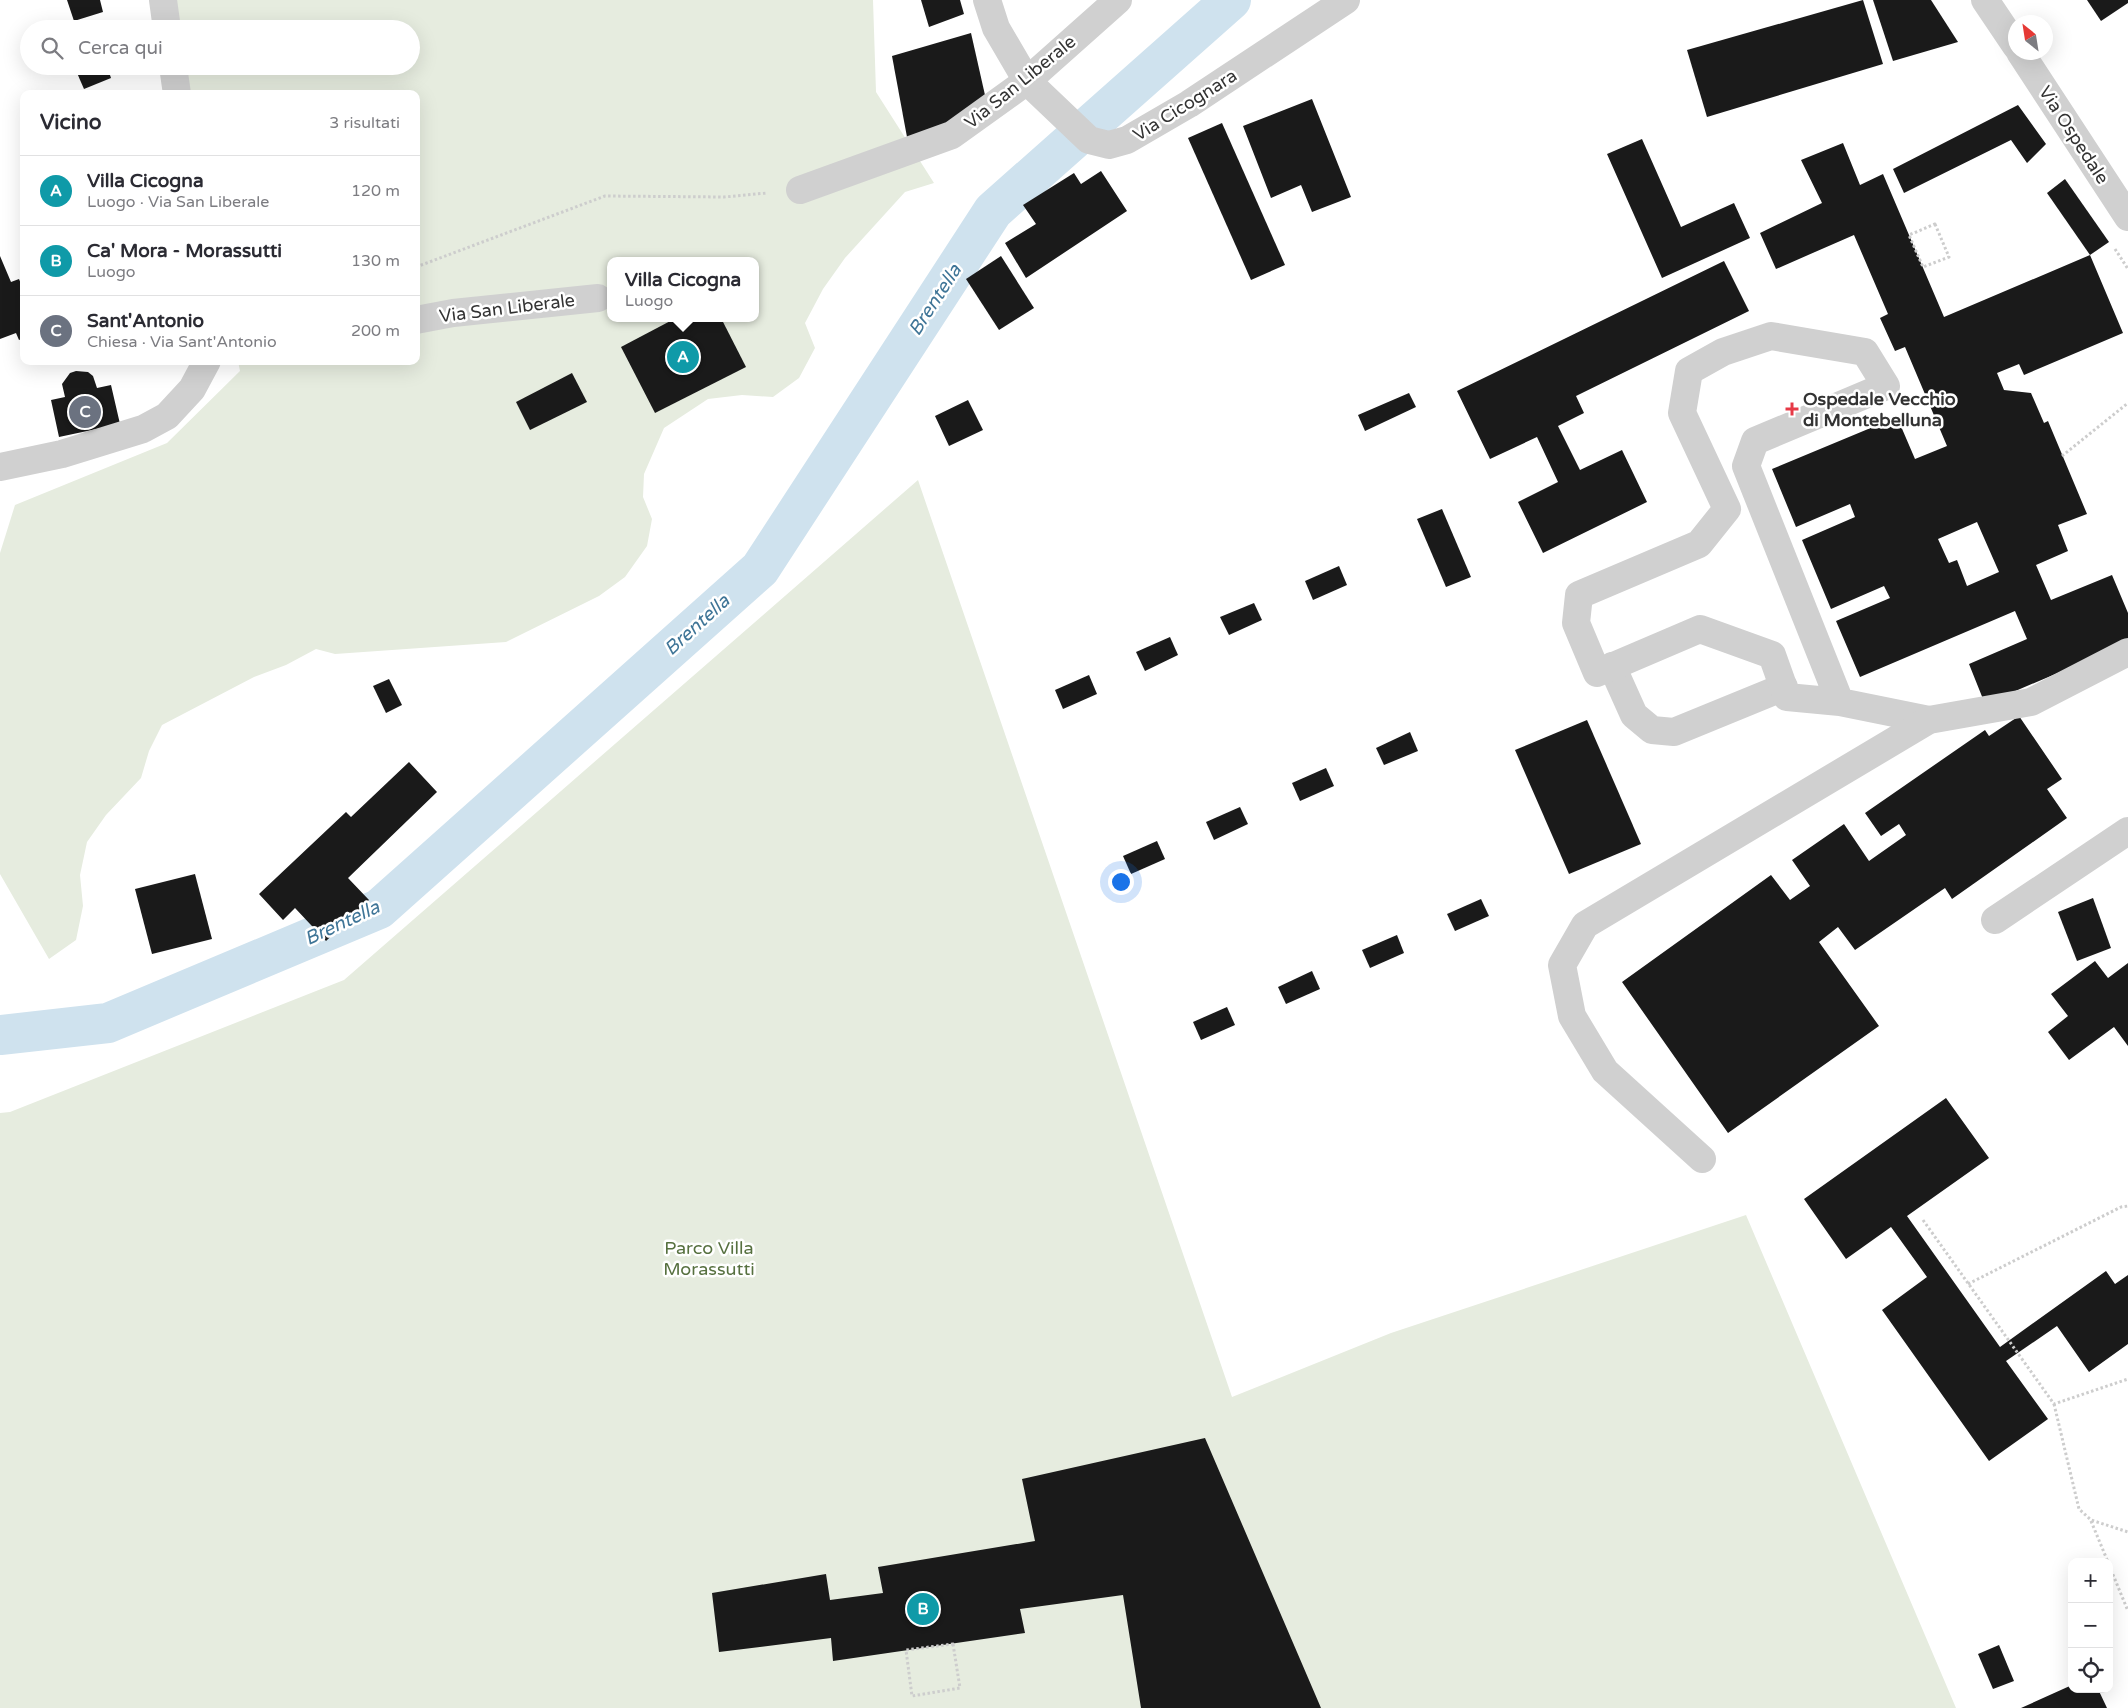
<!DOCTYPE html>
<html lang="it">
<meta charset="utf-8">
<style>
body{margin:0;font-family:"Varela Round",sans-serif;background:#f7f7f7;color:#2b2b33}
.controls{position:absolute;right:15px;bottom:15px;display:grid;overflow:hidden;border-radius:10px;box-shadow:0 5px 20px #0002}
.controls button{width:45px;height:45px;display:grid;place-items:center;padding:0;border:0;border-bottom:1px solid #e1e1e2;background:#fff;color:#2b2b33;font:25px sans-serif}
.compass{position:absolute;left:2008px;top:15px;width:45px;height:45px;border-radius:50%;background:#fff;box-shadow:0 5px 20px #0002;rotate:330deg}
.you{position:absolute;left:1120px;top:881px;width:18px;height:18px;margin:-12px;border:4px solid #fff;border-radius:50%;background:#1a73e8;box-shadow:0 0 0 8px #1a73e833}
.badge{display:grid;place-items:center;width:32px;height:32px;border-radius:50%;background:#2563eb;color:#fff;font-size:16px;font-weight:700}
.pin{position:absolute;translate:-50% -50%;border:2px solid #fff;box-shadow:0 1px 5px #0006}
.popup{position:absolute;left:607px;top:257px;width:152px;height:65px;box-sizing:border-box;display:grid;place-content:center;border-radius:10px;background:#fff;filter:drop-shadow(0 1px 4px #0005);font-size:16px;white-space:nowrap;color:#7c7c81}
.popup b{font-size:19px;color:#2b2b33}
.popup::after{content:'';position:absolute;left:50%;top:100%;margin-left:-10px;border:10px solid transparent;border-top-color:#fff}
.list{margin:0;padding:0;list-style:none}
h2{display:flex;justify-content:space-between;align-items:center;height:65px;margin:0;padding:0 20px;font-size:21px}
h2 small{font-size:16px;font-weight:400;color:#7c7c81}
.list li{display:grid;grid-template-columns:32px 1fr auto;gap:15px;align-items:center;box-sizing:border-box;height:70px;padding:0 20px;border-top:1px solid #e1e1e2}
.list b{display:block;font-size:19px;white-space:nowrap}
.list p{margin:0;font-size:16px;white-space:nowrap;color:#7c7c81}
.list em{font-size:16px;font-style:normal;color:#7c7c81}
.icon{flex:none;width:28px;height:28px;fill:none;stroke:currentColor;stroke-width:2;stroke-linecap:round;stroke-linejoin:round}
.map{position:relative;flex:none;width:2128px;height:1708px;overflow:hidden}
.search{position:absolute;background:#fff;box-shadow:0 5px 20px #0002;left:20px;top:20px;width:400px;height:55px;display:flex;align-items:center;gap:12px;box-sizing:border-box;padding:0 18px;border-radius:28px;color:#7c7c81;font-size:19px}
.panel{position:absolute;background:#fff;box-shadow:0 5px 20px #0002;left:20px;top:90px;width:400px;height:275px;border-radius:10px}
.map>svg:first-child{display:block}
</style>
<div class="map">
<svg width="2128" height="1708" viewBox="0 0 2128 1708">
<rect width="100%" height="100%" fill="#fff"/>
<!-- green -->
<g fill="#e6ecdf" fill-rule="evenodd">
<path d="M160 0H873L876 92 934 183 905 192 845 258 823 289 805 323 815 348 799 378 773 397 742 395 708 399 664 428 644 474 643 497 652 519 647 546 625 577 599 596 506 642 335 654 316 649 286 665 254 677 162 725 149 751 141 778 106 815 87 842 80 875 83 906 76 940 49 959 0 874V553L15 505 167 443 240 371 238 361H416V94H187L179 66H411V29H168ZM610 261H756V318H610Z"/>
<path d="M918 480 1232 1397 1391 1333 1746 1215 1956 1708H0V1113L10 1112 344 980Z"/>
</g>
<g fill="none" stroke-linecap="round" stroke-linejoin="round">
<!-- canal -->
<path stroke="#cfe2ee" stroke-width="40" d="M0 1035 108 1023 379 909 760 569 993 211 1231 0"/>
</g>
<!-- building -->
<g fill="#1a1a1a" fill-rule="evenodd">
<path d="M67 0H100L103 12 74 21Z"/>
<path d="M921 0H960L964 14 929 27Z"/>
<path d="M1863 0 1883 64 1707 117 1687 50Z"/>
<path d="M1873 0H1931L1958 42 1893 61Z"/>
<path d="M2087 0H2128V3L2101 21Z"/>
<path d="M88 21 91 29H70Z"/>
<path d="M971 33 987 104 909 148 892 56Z"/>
<path d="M74 66H107L111 78 84 89Z"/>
<path d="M1312 99 1351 197 1312 212 1301 185 1271 198 1243 126Z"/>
<path d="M2018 105 2046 144 2027 163 2011 140 1904 193 1893 169Z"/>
<path d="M1222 123 1285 265 1251 280 1188 138Z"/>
<path d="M1642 139 1681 227 1734 203 1750 238 1662 278 1607 154Z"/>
<path d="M1843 143 1860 185 1883 174 1944 317 2090 255 2123 333 2024 375 2019 364 1997 373 2004 390 2031 393 2044 423 2048 421 2087 514 2058 525 2068 551 2036 565 2051 600 2112 575 2128 613V643L1985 704 1969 664 2027 639 2015 611 1860 677 1836 621 1890 598 1884 586 1831 609 1802 540 1855 517 1850 504 1796 527 1772 469 1897 417 1915 459 1947 446 1905 347 1895 351 1880 318 1888 314 1854 235 1776 269 1760 233 1822 203 1801 160ZM1977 522 1999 572 1967 586 1957 560 1949 563 1938 539Z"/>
<path d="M1101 171 1127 211 1026 278 1005 243 1036 224 1023 205 1074 173 1081 184Z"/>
<path d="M2065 179 2109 242 2090 255 2047 193Z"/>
<path d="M0 256 11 282 19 279 24 291V338L19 340 16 333 0 339Z"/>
<path d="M1001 256 1034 308 999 330 966 279Z"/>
<path d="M1724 261 1749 311 1576 396 1584 413 1558 426 1580 470 1622 450 1647 502 1543 553 1518 502 1558 482 1537 437 1490 459 1457 391Z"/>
<path d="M676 318H721L746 367 655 413 621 347Z"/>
<path d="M76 371 88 372 93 376 97 388 111 385 120 424 59 437 51 400 65 397 62 384 70 373Z"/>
<path d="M572 373 587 402 530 430 516 402Z"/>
<path d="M1409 393 1416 407 1365 431 1358 415Z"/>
<path d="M968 400 983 430 949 446 935 416Z"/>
<path d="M1442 509 1471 577 1446 587 1417 519Z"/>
<path d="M1339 566 1347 585 1313 600 1305 581Z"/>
<path d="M1254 603 1262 620 1229 635 1220 617Z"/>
<path d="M1170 637 1178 655 1145 671 1136 652Z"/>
<path d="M1089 675 1097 694 1063 709 1055 690Z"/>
<path d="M389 679 402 705 386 713 373 686Z"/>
<path d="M2019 716 2062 779 2047 789 2067 818 1952 899 1945 888 1855 950 1838 927 1819 942 1879 1026 1728 1133 1622 982 1771 875 1790 900 1810 886 1792 860 1844 824 1869 861 1906 835 1899 824 1881 836 1865 813 1985 730 1989 736Z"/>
<path d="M1587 720 1641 844 1569 874 1515 750Z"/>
<path d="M1410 732 1418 751 1384 765 1376 748Z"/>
<path d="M409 762 437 792 348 878 369 900 326 941 295 908 283 920 259 894 346 812 351 817Z"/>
<path d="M1326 768 1334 786 1300 801 1292 783Z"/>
<path d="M1240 807 1248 824 1214 840 1206 822Z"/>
<path d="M1157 841 1165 859 1131 874 1123 856Z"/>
<path d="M195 874 212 939 152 954 135 889Z"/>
<path d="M2093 898 2111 948 2077 961 2058 912Z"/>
<path d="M1481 899 1489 916 1455 931 1447 914Z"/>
<path d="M1397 935 1404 953 1370 968 1362 950Z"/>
<path d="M2095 961 2108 978 2128 963V1046L2114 1027 2069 1060 2048 1032 2068 1016 2051 994Z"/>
<path d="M1312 971 1320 989 1286 1004 1278 987Z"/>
<path d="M1227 1007 1235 1025 1201 1040 1193 1022Z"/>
<path d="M1946 1098 1989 1158 1907 1216 2000 1347 2106 1271 2115 1284 2128 1275V1344L2089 1372 2057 1326 2006 1361 2048 1419 1989 1461 1882 1310 1927 1277 1891 1227 1846 1259 1804 1199Z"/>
<path d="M1205 1438 1321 1708H1141L1123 1595 1020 1609 1025 1633 833 1661 831 1638 719 1652 712 1593 826 1574 830 1600 883 1593 878 1567 1035 1541 1022 1479Z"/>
<path d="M1999 1645 2014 1681 1993 1689 1978 1654Z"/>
<path d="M2072 1685V1689H2098L2107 1708H2021Z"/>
</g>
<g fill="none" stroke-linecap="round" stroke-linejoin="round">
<!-- path -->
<g stroke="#cdcdcd" stroke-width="3" stroke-dasharray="2.5 2.5" stroke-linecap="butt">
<path d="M1935 224 1949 257 1923 267 1909 235Z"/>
<path d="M2115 249 2128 269"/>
<path d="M416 267 605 196 724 197 767 193"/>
<path d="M2062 456 2128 403"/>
<path d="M1923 1220 2054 1404 2128 1379"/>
<path d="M1968 1284 2121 1207 2128 1206"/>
<path d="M2054 1404 2079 1509 2091 1520 2128 1532"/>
<path d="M2091 1521 2108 1562"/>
<path d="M2109 1565 2128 1611"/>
<path d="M953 1644 960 1688 912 1696 906 1650Z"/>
</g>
<!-- minor -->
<g stroke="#d0d0d0" stroke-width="28">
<path d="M163 0 167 29"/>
<path d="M987 0 996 28 1027 81 1089 140 1109 145 1127 140 1189 104 1346 0"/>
<path d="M1985 0 2016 46"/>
<path d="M2020 52 2128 217"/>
<path d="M173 66 177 94"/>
<path d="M800 190 952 135 1027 81 1118 0"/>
<path d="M416 320 453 313 598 298"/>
<path d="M0 467 62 454 143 429 167 416 192 389 207 361"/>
<path d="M1612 666 1634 715 1652 730 1674 732 1784 687"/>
<path d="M1840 702 1787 697 1772 655 1700 629 1597 673 1576 623 1579 595 1699 544 1727 509 1682 413 1689 371 1723 352 1771 336 1865 352 1886 386 1755 441 1746 466 1840 702 1929 720"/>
<path d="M1995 920 2128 831"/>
<path d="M1702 1159 1605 1071 1572 1016 1562 965 1585 925 1929 720 2031 702 2128 652"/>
</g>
</g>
<!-- markers -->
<path fill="#e63946" stroke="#fff" stroke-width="2" d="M1789.5 401.5h5v5h5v5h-5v5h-5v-5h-5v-5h5z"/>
<g text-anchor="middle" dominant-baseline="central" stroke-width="5" stroke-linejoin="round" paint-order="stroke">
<!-- street labels -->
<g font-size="18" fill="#333" stroke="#fff">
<text transform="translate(1020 82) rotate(-39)">Via San Liberale</text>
<text transform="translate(1185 105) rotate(-32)">Via Cicognara</text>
<text transform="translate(2074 135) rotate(57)">Via Ospedale</text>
<text transform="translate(507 308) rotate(-7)">Via San Liberale</text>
</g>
<!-- poi labels -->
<g font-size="18" font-weight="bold" fill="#333" stroke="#fff" text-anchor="start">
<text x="1803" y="399">Ospedale Vecchio<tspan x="1803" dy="21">di Montebelluna</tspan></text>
</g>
<!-- park labels -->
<g font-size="18" fill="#56703f" stroke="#fff">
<text x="709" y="1248">Parco Villa<tspan x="709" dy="21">Morassutti</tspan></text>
</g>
<!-- water labels -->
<g font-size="19" font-style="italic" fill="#3f7597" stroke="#fff">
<text transform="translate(935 300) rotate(-57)">Brentella</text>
<text transform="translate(697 625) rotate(-42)">Brentella</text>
<text transform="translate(342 923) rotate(-25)">Brentella</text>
</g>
</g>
</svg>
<div class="controls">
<button>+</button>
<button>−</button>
<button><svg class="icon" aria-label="locate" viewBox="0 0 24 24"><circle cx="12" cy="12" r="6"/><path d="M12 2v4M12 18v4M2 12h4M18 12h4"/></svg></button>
</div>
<svg class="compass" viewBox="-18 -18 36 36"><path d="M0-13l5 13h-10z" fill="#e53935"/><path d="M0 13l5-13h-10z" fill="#7c7c81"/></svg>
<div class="you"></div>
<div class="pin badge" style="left:683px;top:357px;background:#0f9aa8">A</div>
<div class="popup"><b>Villa Cicogna</b>Luogo</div>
<div class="pin badge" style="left:923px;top:1609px;background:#0f9aa8">B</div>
<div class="pin badge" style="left:85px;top:412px;background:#6b7280">C</div>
<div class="search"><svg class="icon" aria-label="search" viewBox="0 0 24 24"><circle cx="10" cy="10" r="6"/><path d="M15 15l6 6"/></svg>Cerca qui</div>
<section class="panel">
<h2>Vicino<small>3 risultati</small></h2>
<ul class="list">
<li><span class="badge" style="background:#0f9aa8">A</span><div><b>Villa Cicogna</b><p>Luogo · Via San Liberale</p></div><em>120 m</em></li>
<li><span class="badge" style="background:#0f9aa8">B</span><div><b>Ca' Mora - Morassutti</b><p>Luogo</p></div><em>130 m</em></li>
<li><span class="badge" style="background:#6b7280">C</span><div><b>Sant'Antonio</b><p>Chiesa · Via Sant'Antonio</p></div><em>200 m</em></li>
</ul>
</section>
</div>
